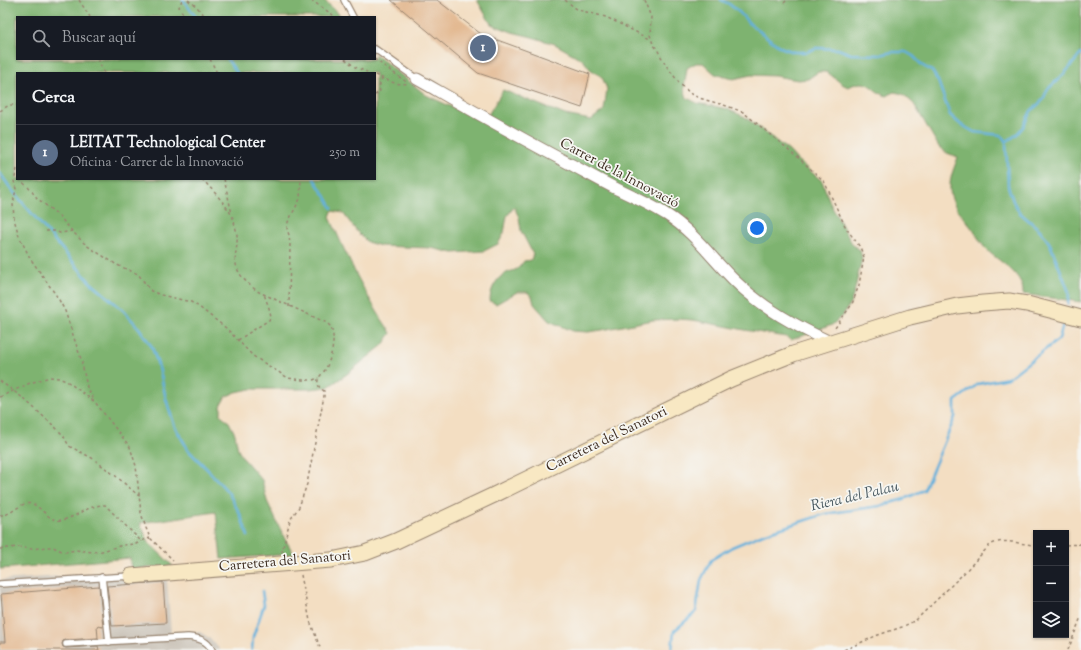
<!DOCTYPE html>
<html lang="es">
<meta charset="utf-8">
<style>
body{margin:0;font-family:"Sorts Mill Goudy",serif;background:#242831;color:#f1f3f6}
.controls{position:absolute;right:12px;bottom:12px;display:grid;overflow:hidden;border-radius:0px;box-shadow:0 1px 3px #0004}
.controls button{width:36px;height:36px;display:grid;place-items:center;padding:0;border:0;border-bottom:1px solid #363941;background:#171b24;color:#f1f3f6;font:20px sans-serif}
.you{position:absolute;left:757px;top:228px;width:14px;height:14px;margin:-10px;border:3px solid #fff;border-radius:50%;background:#1a73e8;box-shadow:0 0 0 6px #1a73e833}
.badge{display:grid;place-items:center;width:26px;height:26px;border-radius:50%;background:#7c3aed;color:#fff;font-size:13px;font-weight:700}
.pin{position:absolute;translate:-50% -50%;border:2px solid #fff;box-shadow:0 1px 4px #0006}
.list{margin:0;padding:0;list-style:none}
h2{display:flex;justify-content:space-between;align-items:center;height:52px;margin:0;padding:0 16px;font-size:17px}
h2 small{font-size:13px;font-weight:400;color:#9ea1a6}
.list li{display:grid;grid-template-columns:26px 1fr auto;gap:12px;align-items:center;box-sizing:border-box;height:56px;padding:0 16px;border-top:1px solid #363941}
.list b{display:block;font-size:15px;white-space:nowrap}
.list p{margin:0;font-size:13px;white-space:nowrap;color:#9ea1a6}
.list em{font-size:13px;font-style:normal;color:#9ea1a6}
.icon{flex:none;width:22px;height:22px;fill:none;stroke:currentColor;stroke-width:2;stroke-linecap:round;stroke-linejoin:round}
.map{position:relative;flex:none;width:1081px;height:650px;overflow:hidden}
.search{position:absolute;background:#171b24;box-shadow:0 1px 3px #0004;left:16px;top:16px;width:360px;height:44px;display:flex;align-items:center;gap:10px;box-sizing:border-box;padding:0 14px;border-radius:0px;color:#9ea1a6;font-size:15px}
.panel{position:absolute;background:#171b24;box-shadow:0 1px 3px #0004;left:16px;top:72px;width:360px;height:108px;border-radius:0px}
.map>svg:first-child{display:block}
</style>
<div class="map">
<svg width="1081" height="650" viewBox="0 0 1081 650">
<rect width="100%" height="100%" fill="#f6f6f2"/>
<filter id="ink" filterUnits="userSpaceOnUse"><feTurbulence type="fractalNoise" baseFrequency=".025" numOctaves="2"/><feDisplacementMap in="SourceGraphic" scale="8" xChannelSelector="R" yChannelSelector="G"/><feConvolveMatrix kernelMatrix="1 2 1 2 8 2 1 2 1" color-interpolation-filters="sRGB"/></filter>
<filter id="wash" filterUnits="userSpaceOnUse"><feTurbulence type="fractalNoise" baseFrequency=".012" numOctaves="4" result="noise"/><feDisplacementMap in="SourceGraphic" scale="16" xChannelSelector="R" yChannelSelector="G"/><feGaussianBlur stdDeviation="0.9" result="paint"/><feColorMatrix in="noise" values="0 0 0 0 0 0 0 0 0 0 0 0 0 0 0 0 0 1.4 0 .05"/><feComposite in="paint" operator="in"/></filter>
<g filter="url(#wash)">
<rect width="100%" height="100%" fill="#f3dec2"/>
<!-- industrial -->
<path fill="#cac3b8" d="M166 569 171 632H200L211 639 220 650H0V580Z"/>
<!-- forest -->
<path fill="#7eb36f" stroke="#5c6e46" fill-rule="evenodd" d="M0 0H324L342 17H17V59H375V54L426 95 484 122 503 90 565 115 591 120 604 110 607 89 602 77 590 69 583 60 555 44 532 37 512 32 491 24 477 0H1081V302L1023 294C1024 274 1001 263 988 251 982 246 978 237 974 231 964 217 949 205 950 186 950 176 955 166 958 157L947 153 939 147 914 104 903 94 894 92 887 96C869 91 871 76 848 87L842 84 827 72H818L808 79 798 80 775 76 751 75 733 79 715 74 703 63H696L687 68 684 88 687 98 697 103 727 109 745 117 789 151 797 160 822 181 831 205 846 233 853 245 860 250 862 258 854 293 850 304 843 315 832 325 791 340 786 337 745 330 693 320 678 319 653 320 602 330 588 332 573 331 549 321 534 304 532 296 527 292H517L496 304 490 301C490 289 497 276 509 272 511 271 513 271 515 270 518 269 522 264 524 261L531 260 533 254 521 231 519 217 514 207 507 216 504 233 498 244 484 251 453 253 431 248 381 246 367 242 358 233 343 213 332 211 330 217C347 258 366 297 391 333L383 345 347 374 328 387 309 389H250L236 392 225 397 221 406V415L229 422 235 434 238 450 243 458 262 480 267 501 285 539 294 554 221 559 216 512 140 523 149 543 173 566 131 569 130 558 0 569ZM17 73H375V179H17Z"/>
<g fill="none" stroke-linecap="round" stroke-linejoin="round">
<!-- stream -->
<g stroke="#62b0dc" stroke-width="2.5">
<path d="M183 0 196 17"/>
<path d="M721 0 729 4 739 12 750 24 780 47 794 52H807L816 48 838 49 851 54 880 55 892 52H906L913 56 923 66 932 71 938 81 950 115 960 124 974 132 1001 135 1006 142"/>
<path d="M227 59 237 73"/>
<path d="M0 173 11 189 90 282 123 310 139 328 152 347 160 371 166 399 175 427 189 451 209 471 228 492 240 514 248 536"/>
<path d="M314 179 326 197 332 208"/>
<path d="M1068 304 1069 292 1050 244 1040 230 1019 212 1013 201 1008 186 1006 142 1016 135 1023 127 1031 111 1043 100 1047 90 1064 74 1081 54"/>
<path d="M252 650 253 637 264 605 262 591"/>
<path d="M672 650 674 631 696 612 701 580 711 560 732 547 763 534 825 514 880 506 904 499 924 490 955 417V401L978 384 1008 378 1059 339 1064 321"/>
</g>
</g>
<g id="blocks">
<!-- building -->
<g fill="#e3b992">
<path d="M391 0H437L481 34 590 74 582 108 478 73Z"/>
<path d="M163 582 166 623 112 626 107 586Z"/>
<path d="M99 586 103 627 97 626 98 638 66 640 63 641 62 644 63 647 66 648 98 646 99 650H0V642H5L1 594Z"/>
</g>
</g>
</g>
<g filter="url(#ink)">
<use href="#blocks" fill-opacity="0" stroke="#978470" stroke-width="1"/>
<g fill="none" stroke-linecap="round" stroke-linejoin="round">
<defs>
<g id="lane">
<path d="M344 0 353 17"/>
<path d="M375 49 417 79"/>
<path d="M102 577 109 642"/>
<path d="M0 584 131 576"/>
<path d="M66 644 188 637C198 638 207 640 212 650"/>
</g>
<path id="street" d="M417 79C468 108 518 137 570 164 585 172 599 180 613 187 631 196 650 204 667 215 694 232 713 260 736 282 763 308 796 326 830 342"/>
<path id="secondary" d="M131 576 331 560 365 553 396 541 494 495 731 379 793 354 910 317 957 306 983 303 1009 301 1027 304 1081 318"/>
</defs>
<!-- lane casing -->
<use href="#lane" stroke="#978470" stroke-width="8"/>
<!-- street casing -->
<use href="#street" stroke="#978470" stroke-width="13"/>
<!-- secondary casing -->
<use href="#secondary" stroke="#978470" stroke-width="17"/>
<!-- path -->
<g stroke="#978470" stroke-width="1.5" stroke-dasharray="3 3" stroke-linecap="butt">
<path d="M79 0 90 17"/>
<path d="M182 0 179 7 185 17"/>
<path d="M188 0 196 6 206 17"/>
<path d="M311 0 336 17"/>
<path d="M565 0 578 10 606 17 650 39"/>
<path d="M644 0 651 17 650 35 653 44 657 49 665 64 680 84 691 94 699 98 727 106 743 112 794 154 824 181 846 228 860 247 864 257 859 285 852 304 835 328"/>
<path d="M784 3 787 0"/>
<path d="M98 59 104 73"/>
<path d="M210 59 217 73"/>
<path d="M345 59 355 67 369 73"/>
<path d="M374 59 408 83"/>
<path d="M375 75C388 80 395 86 409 83"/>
<path d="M375 95 380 92 379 87 382 78"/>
<path d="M0 111 9 105H17"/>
<path d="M17 169 14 181 16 189 13 204 14 219 19 236 30 258 58 298 65 311 81 359 87 387 94 400"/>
<path d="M19 179 28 187 38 199 58 215 72 231 86 245 117 265 138 274 151 291 161 295 191 302 199 307 226 328 253 356 288 378 302 380H313L319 378"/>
<path d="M202 179C210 187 229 208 233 218 235 226 238 234 237 242 237 249 234 257 236 264 238 276 250 286 259 292L325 322C326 323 328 324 330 326 337 336 331 360 325 370 323 373 319 376 318 380 317 386 320 388 324 391V396L307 484 299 507 290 520 282 552"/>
<path d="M224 179 232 214"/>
<path d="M46 231H55L60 233 72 231"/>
<path d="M289 307 290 245 289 235 287 229 288 222 300 199 301 179"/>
<path d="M238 340 269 320 271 316 269 308 264 294"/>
<path d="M0 381 23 398 55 427 63 435 69 446 92 458 117 477 139 496"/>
<path d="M0 397 30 383 50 377 59 378 68 382 95 402 130 447 136 466 141 513 146 528 150 538 173 560"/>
<path d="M0 515C3 515 6 515 9 513 16 510 23 501 32 504 42 507 49 522 61 520 77 518 86 505 105 505L141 541 150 538"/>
<path d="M1066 545 1081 544"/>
<path d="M0 549 18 547 32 549 47 547H53L64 552 76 550 93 552 102 551 123 545 136 544 141 541"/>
<path d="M301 575 310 621 321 650"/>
<path d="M844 650 878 635 902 627 916 620 962 575 990 545C1003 537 1022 545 1036 545"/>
<path d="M1068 650 1081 617"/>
</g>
<!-- lane -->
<use href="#lane" stroke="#fff" stroke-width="5.5"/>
<!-- street -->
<use href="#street" stroke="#fff" stroke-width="11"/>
<!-- secondary -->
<use href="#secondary" stroke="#f8e8c3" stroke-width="15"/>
</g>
</g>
<g text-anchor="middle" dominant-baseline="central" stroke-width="3.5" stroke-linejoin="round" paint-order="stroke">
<!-- street labels -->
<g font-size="14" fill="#3b2a1e" stroke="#f6f6f2">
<text transform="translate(619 174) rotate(28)">Carrer de la Innovació</text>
<text transform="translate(607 440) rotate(-26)">Carretera del Sanatori</text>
<text transform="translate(285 562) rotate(-5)">Carretera del Sanatori</text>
</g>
<!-- water labels -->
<g font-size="15" font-style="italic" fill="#495960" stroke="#f6f6f2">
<text transform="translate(855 497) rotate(-13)">Riera del Palau</text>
</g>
</g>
</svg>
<div class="controls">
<button>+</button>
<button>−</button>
<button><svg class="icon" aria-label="layers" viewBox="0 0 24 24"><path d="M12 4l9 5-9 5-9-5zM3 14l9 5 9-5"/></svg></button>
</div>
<div class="you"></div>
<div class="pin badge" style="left:483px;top:48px;background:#5c6f8a">1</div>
<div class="search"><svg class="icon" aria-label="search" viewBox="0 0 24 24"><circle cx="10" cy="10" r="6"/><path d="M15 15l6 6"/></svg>Buscar aquí</div>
<section class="panel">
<h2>Cerca<small></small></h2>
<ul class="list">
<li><span class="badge" style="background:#5c6f8a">1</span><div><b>LEITAT Technological Center</b><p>Oficina · Carrer de la Innovació</p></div><em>250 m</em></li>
</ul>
</section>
</div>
